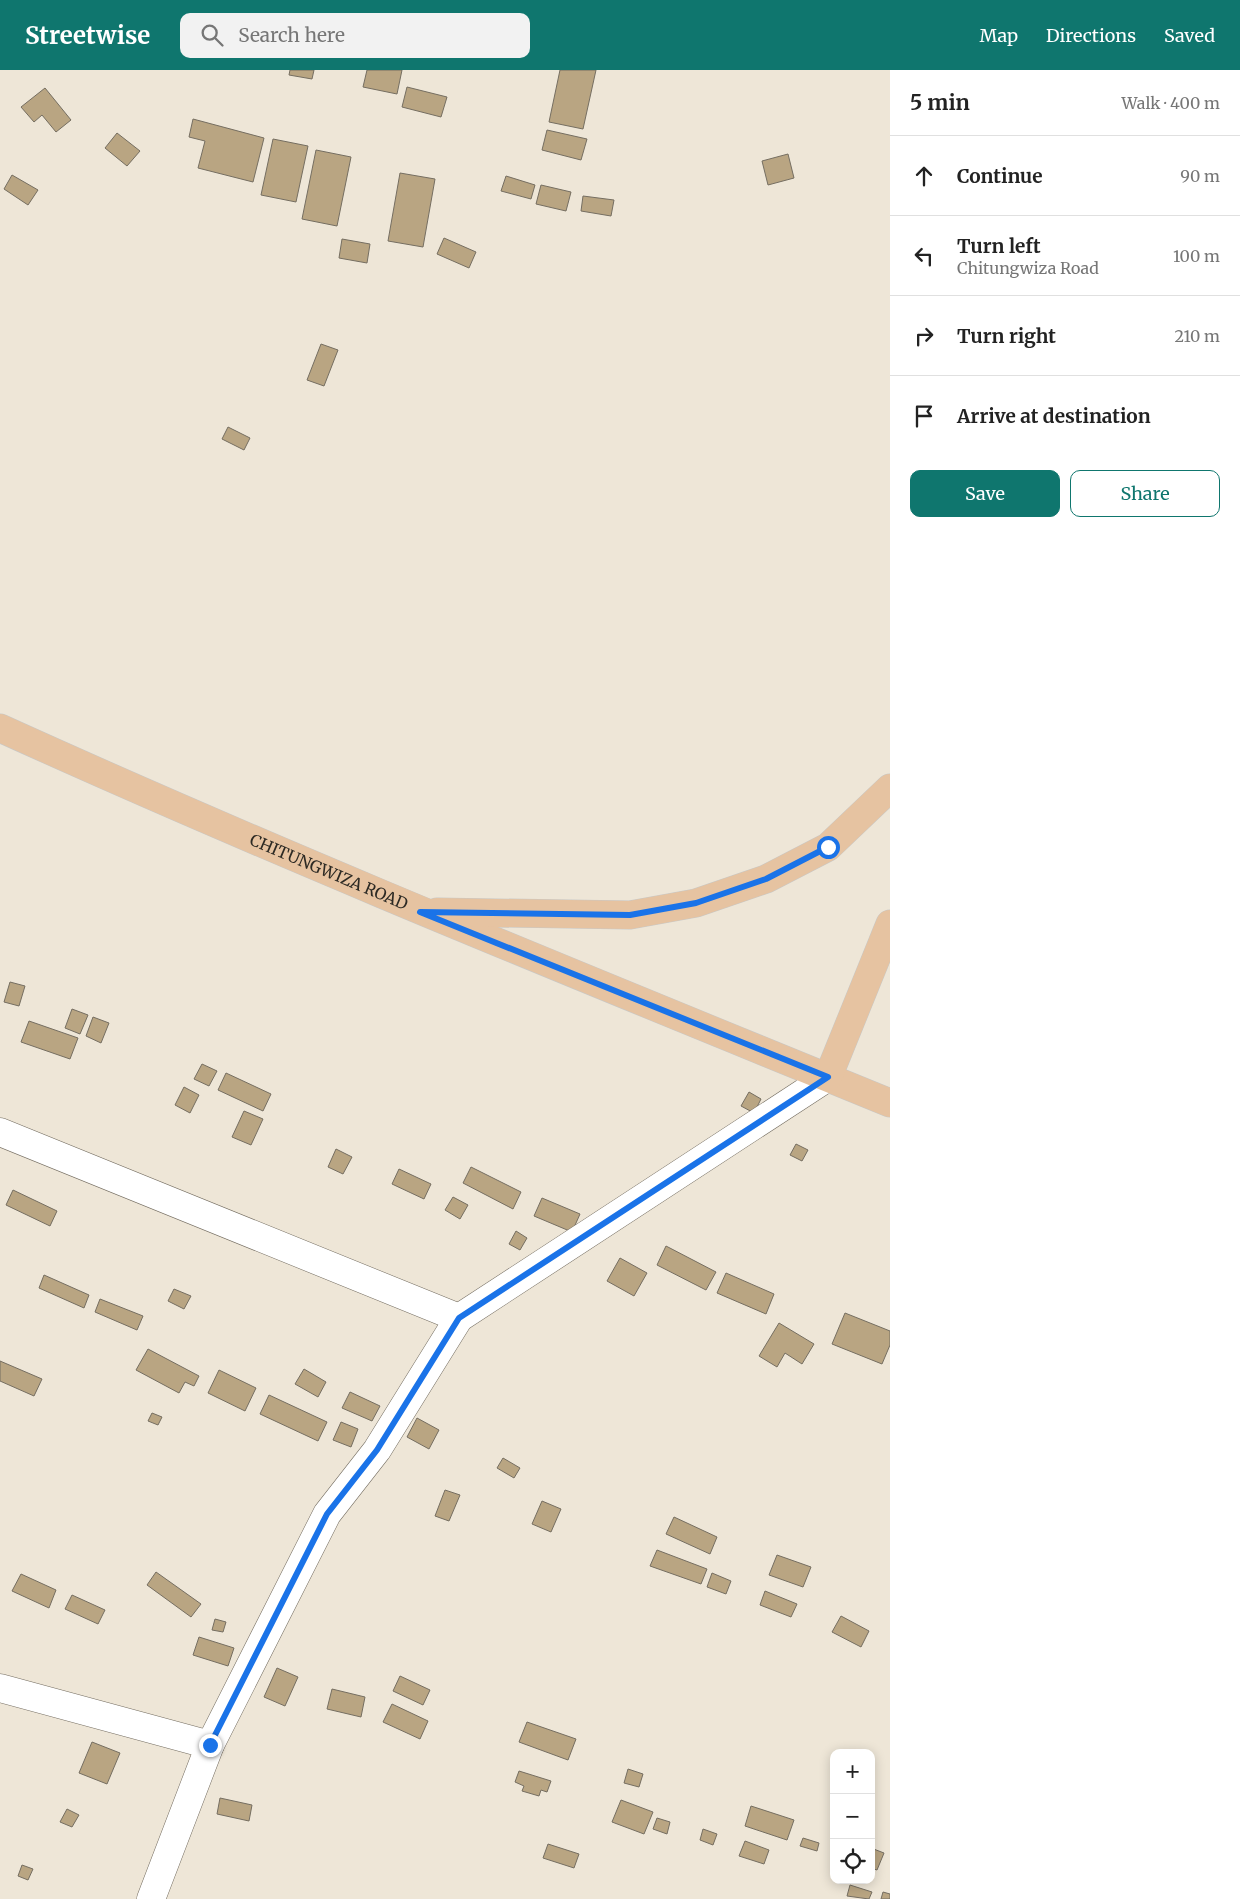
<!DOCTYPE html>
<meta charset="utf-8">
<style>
body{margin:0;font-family:Merriweather,serif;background:#f2f2f2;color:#222}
.controls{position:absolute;right:15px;bottom:15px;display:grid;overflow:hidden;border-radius:10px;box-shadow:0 2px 12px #0003}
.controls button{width:45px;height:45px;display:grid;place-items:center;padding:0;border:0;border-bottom:1px solid #e0e0e0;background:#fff;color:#222;font:25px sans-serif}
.stop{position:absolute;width:15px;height:15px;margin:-11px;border:4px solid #1a73e8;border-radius:50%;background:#fff}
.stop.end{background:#1a73e8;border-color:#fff;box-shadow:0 1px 5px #0008}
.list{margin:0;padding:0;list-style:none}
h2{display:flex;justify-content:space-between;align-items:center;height:65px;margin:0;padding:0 20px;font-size:21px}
h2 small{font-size:16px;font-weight:400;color:#767676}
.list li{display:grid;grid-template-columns:32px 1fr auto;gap:15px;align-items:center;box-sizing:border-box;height:80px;padding:0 20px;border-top:1px solid #e0e0e0}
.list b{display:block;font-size:19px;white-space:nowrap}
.list p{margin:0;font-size:16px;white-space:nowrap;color:#767676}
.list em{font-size:16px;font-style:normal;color:#767676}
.actions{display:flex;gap:10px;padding:15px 20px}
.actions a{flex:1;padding:11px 0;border:1px solid #0f766e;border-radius:10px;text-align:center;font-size:18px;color:#0f766e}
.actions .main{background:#0f766e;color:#fff}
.icon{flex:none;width:28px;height:28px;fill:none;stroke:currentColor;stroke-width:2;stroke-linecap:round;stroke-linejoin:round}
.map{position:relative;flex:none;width:890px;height:1829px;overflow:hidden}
header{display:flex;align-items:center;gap:30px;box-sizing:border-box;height:70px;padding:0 25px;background:#0f766e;color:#fff}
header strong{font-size:24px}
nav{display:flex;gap:28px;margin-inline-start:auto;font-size:18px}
.search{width:350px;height:45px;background:#f2f2f2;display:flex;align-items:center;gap:12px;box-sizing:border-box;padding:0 18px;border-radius:10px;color:#767676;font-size:19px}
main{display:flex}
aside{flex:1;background:#fff}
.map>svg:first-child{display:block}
</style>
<header>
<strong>Streetwise</strong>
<div class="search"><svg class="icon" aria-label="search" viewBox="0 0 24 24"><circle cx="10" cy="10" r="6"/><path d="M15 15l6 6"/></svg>Search here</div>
<nav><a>Map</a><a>Directions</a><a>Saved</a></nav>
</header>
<main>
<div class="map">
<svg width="890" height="1829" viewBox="0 0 890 1829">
<rect width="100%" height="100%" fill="#eee6d7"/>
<!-- building -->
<g fill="#b9a582" stroke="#756e61">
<path d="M290 0H314L312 9 289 5Z"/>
<path d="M367 0H402L397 24 363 17Z"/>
<path d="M560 0H596L583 59 549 52Z"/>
<path d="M407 17 447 27 441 47 402 37Z"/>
<path d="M45 18 71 50 56 62 42 45 34 52 21 37Z"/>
<path d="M193 49 264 68 253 112 198 98 205 71 189 67Z"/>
<path d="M547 60 587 69 581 90 542 80Z"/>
<path d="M117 63 140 81 127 96 105 78Z"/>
<path d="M273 69 308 76 296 132 261 125Z"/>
<path d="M316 80 351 87 337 156 302 149Z"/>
<path d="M788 84 794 108 768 115 762 91Z"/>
<path d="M400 103 435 109 423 177 388 171Z"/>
<path d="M12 105 38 120 28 135 4 119Z"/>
<path d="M506 106 535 115 531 129 501 121Z"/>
<path d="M541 115 571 122 566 141 536 134Z"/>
<path d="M583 126 614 130 611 146 581 141Z"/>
<path d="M444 168 476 182 469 198 437 184Z"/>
<path d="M342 169 370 174 367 193 339 188Z"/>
<path d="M321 274 338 280 324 316 307 310Z"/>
<path d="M228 357 250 368 244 380 222 369Z"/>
<path d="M10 912 25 916 19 936 4 932Z"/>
<path d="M72 939 88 945 80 964 65 958Z"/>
<path d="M93 947 109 953 101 973 86 966Z"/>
<path d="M29 951 78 968 70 989 21 972Z"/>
<path d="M202 994 217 1001 209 1016 194 1009Z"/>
<path d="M226 1003 271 1024 263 1041 218 1020Z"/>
<path d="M184 1017 199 1025 190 1043 175 1035Z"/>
<path d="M749 1022 761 1029 754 1043 741 1036Z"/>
<path d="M244 1041 263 1049 251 1075 232 1067Z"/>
<path d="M796 1074 808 1080 802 1091 790 1085Z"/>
<path d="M336 1079 352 1087 343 1104 328 1097Z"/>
<path d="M471 1097 521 1122 513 1139 463 1113Z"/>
<path d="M399 1099 431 1114 424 1129 392 1114Z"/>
<path d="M13 1120 57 1141 50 1156 6 1135Z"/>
<path d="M453 1127 468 1135 460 1149 445 1140Z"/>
<path d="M542 1128 580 1144 572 1162 534 1146Z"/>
<path d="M516 1161 527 1168 520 1180 509 1174Z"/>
<path d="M666 1176 716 1202 706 1220 657 1195Z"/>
<path d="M620 1188 647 1203 634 1226 607 1211Z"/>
<path d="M726 1203 774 1224 766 1244 717 1223Z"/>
<path d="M44 1205 89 1225 84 1238 39 1218Z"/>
<path d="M174 1219 191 1226 184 1239 168 1231Z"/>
<path d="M100 1229 143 1246 137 1260 95 1242Z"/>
<path d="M845 1243 890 1261V1275L882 1294 832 1274Z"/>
<path d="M779 1253 814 1274 802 1294 785 1283 777 1297 759 1286Z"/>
<path d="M148 1279 199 1306 194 1316 185 1312 179 1323 136 1300Z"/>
<path d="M0 1291 42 1309 34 1326 0 1311Z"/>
<path d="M304 1299 326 1312 318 1327 295 1314Z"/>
<path d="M219 1300 256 1318 245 1341 208 1323Z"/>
<path d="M350 1322 380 1336 372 1351 342 1338Z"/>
<path d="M269 1325 327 1352 318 1371 260 1344Z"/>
<path d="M152 1343 162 1347 158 1355 148 1351Z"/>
<path d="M417 1348 439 1360 429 1379 407 1367Z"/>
<path d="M341 1352 358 1359 351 1377 333 1370Z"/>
<path d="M503 1388 520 1398 514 1408 497 1398Z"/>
<path d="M445 1420 460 1425 449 1451 435 1446Z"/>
<path d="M542 1431 561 1439 551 1462 532 1454Z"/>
<path d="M674 1447 717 1467 710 1484 666 1464Z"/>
<path d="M657 1480 707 1499 701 1514 650 1496Z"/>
<path d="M777 1485 811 1497 803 1517 769 1505Z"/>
<path d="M156 1502 201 1534 191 1547 147 1515Z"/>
<path d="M712 1503 731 1511 726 1524 707 1517Z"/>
<path d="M21 1504 56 1520 49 1538 12 1521Z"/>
<path d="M765 1521 797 1534 791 1547 760 1535Z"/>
<path d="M72 1525 105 1540 98 1554 65 1539Z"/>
<path d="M841 1546 869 1561 861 1577 832 1562Z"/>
<path d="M215 1549 226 1552 223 1562 212 1560Z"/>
<path d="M199 1567 234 1578 228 1596 193 1585Z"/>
<path d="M277 1598 298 1607 285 1636 264 1627Z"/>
<path d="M400 1606 430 1620 423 1635 393 1621Z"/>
<path d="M332 1619 365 1627 361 1647 327 1639Z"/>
<path d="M392 1634 428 1651 420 1669 383 1652Z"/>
<path d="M527 1652 576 1669 568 1690 519 1672Z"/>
<path d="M92 1672 120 1683 107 1714 79 1703Z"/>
<path d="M628 1699 643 1704 639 1717 624 1713Z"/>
<path d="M519 1701 551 1711 547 1722 541 1720 539 1726 522 1721 524 1716 515 1712Z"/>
<path d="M220 1728 252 1735 249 1751 217 1744Z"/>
<path d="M621 1730 653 1742 644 1764 612 1752Z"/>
<path d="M751 1736 794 1750 787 1770 745 1756Z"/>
<path d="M67 1739 79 1745 72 1757 60 1752Z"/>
<path d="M657 1748 670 1752 667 1764 653 1759Z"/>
<path d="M703 1759 717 1764 713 1775 700 1770Z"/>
<path d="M803 1768 819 1773 817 1781 800 1776Z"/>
<path d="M745 1771 769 1780 764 1794 739 1786Z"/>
<path d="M548 1774 579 1784 574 1798 543 1788Z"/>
<path d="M871 1778 884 1783 877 1800 871 1798Z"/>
<path d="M22 1795 33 1799 28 1810 18 1806Z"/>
<path d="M850 1815 872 1822 869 1829 847 1826Z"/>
<path d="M883 1822 890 1824V1829H881Z"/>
</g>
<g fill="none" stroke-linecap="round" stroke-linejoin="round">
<defs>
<g id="minor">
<path d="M0 1062 459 1248"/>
<path d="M0 1618 210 1675"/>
<path d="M151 1829 210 1675 327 1444 377 1380 459 1248 828 1007"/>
</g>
<g id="major">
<path id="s1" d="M0 658C293 791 592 911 890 1033"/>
<path d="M437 842 630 845 696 833 766 809 828 777 890 718"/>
<path d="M828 1007 890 854"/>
</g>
</defs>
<!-- minor casing -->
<use href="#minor" stroke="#756e62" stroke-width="29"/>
<!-- major casing -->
<use href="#major" stroke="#c8c8c6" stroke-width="29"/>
<!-- minor -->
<use href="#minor" stroke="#fff" stroke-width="28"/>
<!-- major -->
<use href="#major" stroke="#e6c3a1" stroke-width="28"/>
</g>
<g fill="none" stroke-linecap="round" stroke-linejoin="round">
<!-- route -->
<path stroke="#1a73e8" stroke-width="6" d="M210 1675 327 1444 377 1380 459 1248 828 1007 420 842 630 845 696 833 766 809 828 777"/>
</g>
<g text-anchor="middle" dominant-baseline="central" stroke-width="4" stroke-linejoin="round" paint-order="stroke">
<!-- street labels -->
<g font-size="16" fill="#2d2a24" stroke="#fff">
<text stroke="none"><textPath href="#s1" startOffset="359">CHITUNGWIZA ROAD</textPath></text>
</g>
</g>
</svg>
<div class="controls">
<button>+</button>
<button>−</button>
<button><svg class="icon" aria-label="locate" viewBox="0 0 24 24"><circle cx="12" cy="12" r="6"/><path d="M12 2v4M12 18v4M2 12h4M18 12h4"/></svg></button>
</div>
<div class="stop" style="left:828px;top:777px"></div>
<div class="stop end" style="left:210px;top:1675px"></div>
</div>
<aside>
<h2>5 min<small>Walk · 400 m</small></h2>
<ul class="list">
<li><svg class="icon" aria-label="ahead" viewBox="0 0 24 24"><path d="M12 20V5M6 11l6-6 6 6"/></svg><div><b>Continue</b></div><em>90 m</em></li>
<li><svg class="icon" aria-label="left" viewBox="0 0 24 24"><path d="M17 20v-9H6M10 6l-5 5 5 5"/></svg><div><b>Turn left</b><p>Chitungwiza Road</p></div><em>100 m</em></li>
<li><svg class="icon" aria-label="right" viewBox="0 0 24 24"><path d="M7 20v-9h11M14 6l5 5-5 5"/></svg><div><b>Turn right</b></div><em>210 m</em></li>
<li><svg class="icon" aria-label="arrive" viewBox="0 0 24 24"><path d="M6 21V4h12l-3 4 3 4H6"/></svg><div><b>Arrive at destination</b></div></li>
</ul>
<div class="actions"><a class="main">Save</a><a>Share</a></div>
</aside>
</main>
